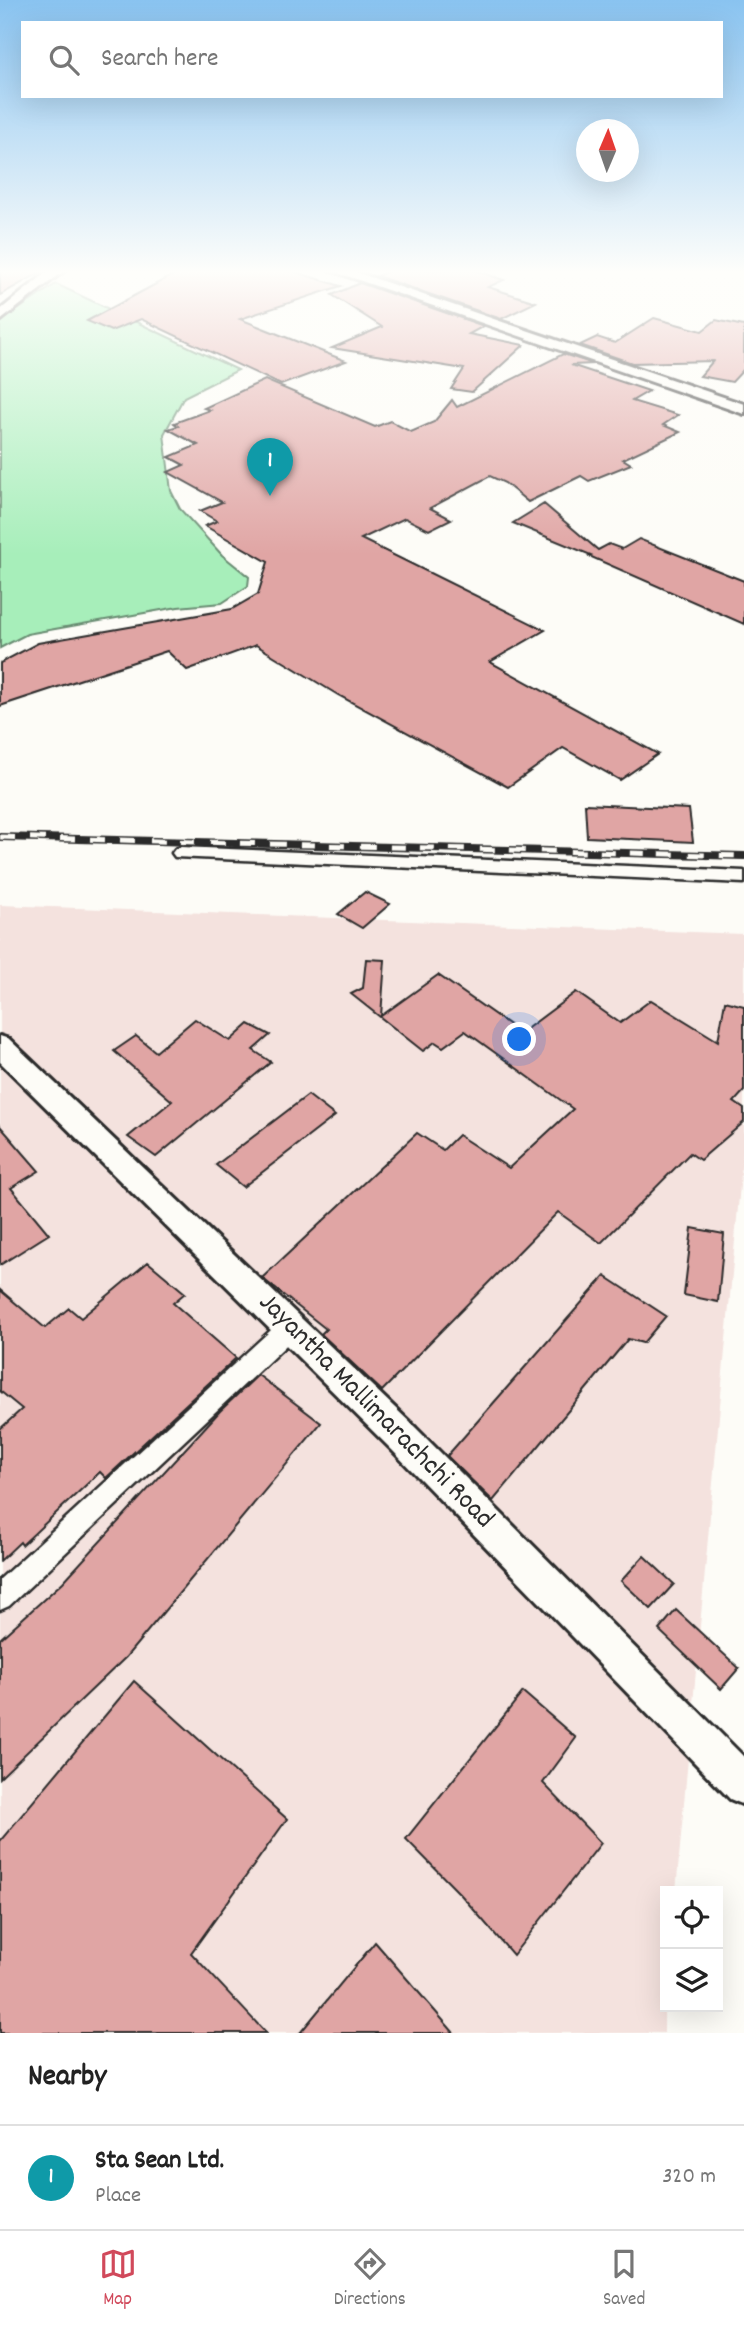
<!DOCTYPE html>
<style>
body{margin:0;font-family:Dekko,sans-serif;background:#f6f6f6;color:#222}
.controls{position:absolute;right:21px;bottom:21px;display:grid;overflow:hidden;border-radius:0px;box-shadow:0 7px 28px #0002}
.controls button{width:63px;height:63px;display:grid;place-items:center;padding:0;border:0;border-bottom:2px solid #e0e0e0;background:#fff;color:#222;font:35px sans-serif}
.compass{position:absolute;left:576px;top:119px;width:63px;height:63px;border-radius:50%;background:#fff;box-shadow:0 7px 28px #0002;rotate:2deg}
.you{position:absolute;left:520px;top:1040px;width:24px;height:24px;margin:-18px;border:5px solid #fff;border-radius:50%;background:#1a73e8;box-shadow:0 0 0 10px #1a73e833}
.badge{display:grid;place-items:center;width:46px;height:46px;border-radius:50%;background:#d1495b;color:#fff;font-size:23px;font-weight:700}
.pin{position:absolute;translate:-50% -58px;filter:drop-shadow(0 2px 4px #0008)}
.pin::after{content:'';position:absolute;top:37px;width:24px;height:21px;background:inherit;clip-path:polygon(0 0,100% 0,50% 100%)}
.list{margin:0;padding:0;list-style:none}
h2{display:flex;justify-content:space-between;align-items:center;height:91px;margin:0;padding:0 28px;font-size:30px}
h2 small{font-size:23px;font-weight:400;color:#767676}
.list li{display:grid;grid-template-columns:46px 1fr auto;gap:21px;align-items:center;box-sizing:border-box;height:105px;padding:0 28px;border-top:2px solid #e0e0e0}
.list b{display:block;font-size:26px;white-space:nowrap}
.list p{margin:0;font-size:23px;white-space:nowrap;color:#767676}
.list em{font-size:23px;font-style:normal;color:#767676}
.icon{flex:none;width:38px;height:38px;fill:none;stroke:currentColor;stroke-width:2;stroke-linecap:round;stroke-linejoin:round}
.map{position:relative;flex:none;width:744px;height:2033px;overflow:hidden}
.search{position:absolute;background:#fff;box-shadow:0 7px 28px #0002;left:21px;right:21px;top:21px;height:77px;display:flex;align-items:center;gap:18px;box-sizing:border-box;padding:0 24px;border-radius:0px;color:#767676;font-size:26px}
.sheet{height:196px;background:#fff}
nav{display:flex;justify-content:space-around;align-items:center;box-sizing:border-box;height:98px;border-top:2px solid #e0e0e0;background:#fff;font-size:19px;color:#767676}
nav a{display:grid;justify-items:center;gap:4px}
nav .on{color:#d1495b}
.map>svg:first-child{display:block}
</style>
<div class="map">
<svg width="744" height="2033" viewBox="0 0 744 2033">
<rect width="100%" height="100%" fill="#fdfcf7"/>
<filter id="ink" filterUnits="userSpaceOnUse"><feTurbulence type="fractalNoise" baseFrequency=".0143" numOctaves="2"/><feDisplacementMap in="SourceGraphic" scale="14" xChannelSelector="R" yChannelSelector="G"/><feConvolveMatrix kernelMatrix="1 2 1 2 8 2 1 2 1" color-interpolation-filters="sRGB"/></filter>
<g filter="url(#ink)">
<!-- built -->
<path fill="#f4e2de" d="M0 905 744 934V1141L676 1891H665L664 2033H0Z"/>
<!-- green -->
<path fill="#a7eeba" stroke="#698c72" stroke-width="2" d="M56 284 238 370 184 397 164 434 171 491 180 509 222 555 249 577 248 586 222 603 178 607 27 634 0 648V322Z"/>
<!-- building -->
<g fill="#e0a5a4" stroke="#2b2b2b" stroke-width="2">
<path d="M0 270H45L0 295Z"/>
<path d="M182 270H289L341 286 240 319 346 361 281 385 141 319 111 331 87 321Z"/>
<path d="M391 270H474L504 280 488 287 536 302 501 319 377 276Z"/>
<path d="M360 283 484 326 469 334 524 345 472 392 451 389 464 369 332 348 382 327 332 295Z"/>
<path d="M654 318 702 331 716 320 744 326V369L732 382 700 376 713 361 632 363 580 345 597 337 615 343Z"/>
<path d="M563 354 594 364 571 365 649 391 632 401 678 415 663 425 680 432 623 459 631 464 589 481 581 476 528 502 505 483 490 476 430 508 451 519 429 530 405 518 361 539 545 630 490 662 658 754 620 780 563 748 508 787 338 695 256 645 187 670 167 651 0 706V663L38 643 232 609 258 594 268 562 205 526 217 521 200 511 222 502 168 472 184 465 169 457 198 445 168 429 178 426 174 423 210 410 204 408 265 380 375 427 390 421 411 432 434 422 452 400 457 407Z"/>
<path d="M544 504 598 550 609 544 622 549 639 539 744 581V624L589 556 591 555 513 523Z"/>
<path d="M585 804 689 809 693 842 587 837Z"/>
<path d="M365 892 390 904 362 928 338 914Z"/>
<path d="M366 959 385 960 381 1016 438 975 521 1033 576 992 620 1023 651 1000 718 1041 725 1001 744 1006V1091L734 1102 744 1109V1122L700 1160 690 1153 601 1243 558 1212 382 1391 321 1334 326 1329 262 1278 417 1133 443 1150 458 1135 509 1168 573 1109 465 1031 443 1047 435 1042 423 1051 351 994 363 988Z"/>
<path d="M195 1019 230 1041 249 1024 270 1035 253 1050 271 1062 156 1157 128 1137 172 1101 114 1051 136 1036 156 1052Z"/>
<path d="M308 1095 335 1116 243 1187 216 1165Z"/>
<path d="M0 1126 39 1171 11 1188 49 1234 0 1265Z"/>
<path d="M692 1228 724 1234 718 1302 684 1295Z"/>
<path d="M148 1262 185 1293 173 1303 236 1358 106 1478 100 1472 22 1545 20 1542 0 1561V1429L22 1409 0 1391V1290L45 1328 69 1308 81 1318Z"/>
<path d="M605 1276 666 1316 643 1343 628 1339 493 1501 447 1456Z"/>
<path d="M258 1375 321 1423 126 1657 0 1778V1639L63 1582 220 1411Z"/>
<path d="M644 1556 674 1584 651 1609 621 1581Z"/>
<path d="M676 1610 739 1668 721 1689 659 1630Z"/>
<path d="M134 1681 287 1819 191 1953 266 2033H0V1841Z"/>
<path d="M523 1692 576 1738 543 1783 601 1843 513 1955 461 1895 406 1839Z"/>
<path d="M375 1942 454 2033H300Z"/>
</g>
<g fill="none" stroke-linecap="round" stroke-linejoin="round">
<defs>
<g id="street">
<path d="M181 847 744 871V883L175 857 172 853 175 849Z"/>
<path d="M290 1317 298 1320 302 1327 298 1334 9 1606 0 1610V1579L282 1320Z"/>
</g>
<g id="secondary">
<path d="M50 270H65L0 321V310Z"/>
<path d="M330 270H350L744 404V414Z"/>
<path d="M0 1036 9 1039 416 1428 744 1757V1805L730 1799 392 1450 0 1062Z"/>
</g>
</defs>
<!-- street casing -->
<use href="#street" stroke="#2b2b2b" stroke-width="5"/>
<!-- secondary casing -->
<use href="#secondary" stroke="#2b2b2b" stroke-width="6"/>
<!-- street -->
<use href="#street" fill="#fdfcf7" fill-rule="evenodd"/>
<!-- secondary -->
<use href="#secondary" fill="#fdfcf7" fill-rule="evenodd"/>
<defs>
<path id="rail" d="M0 837 744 856"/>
</defs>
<!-- rail casing -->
<use href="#rail" stroke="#2b2b2b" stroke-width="8"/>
<!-- rail -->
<use href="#rail" stroke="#fdfcf7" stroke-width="5" stroke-dasharray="15" stroke-linecap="butt"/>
</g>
</g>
<!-- sky -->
<linearGradient id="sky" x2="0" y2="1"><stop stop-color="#89c3f0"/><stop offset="0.49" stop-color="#fefefb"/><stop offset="1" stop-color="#fefefb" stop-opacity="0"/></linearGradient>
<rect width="744" height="555" fill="url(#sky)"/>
<g text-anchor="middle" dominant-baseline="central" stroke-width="5" stroke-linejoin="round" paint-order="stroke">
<!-- near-street labels -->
<g font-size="28" fill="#2b2b2b" stroke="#fdfcf7">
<text transform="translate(375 1412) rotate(45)">Jayantha Mallimarachchi Road</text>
</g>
</g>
</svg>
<div class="controls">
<button><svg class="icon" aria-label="locate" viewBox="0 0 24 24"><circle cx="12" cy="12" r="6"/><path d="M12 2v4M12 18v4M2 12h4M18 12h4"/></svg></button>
<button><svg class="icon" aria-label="layers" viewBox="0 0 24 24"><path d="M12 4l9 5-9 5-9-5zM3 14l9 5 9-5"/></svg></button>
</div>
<svg class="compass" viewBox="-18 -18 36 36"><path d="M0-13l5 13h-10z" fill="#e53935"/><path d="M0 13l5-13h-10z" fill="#767676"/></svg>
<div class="you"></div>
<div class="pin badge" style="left:270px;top:496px;background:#0f9aa8">1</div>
<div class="search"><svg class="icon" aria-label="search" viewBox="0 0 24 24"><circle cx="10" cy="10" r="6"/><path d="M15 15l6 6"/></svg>Search here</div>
</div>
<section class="sheet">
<h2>Nearby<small></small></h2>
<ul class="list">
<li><span class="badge" style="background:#0f9aa8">1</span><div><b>Sta Sean Ltd.</b><p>Place</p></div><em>320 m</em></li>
</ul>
</section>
<nav>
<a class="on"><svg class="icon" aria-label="map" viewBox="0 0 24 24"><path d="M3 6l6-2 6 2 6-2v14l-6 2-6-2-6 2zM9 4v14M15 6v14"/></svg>Map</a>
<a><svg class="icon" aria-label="directions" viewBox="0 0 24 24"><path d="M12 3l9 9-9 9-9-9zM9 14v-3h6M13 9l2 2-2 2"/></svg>Directions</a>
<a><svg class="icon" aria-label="saved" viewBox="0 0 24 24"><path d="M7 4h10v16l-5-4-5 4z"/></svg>Saved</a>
</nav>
